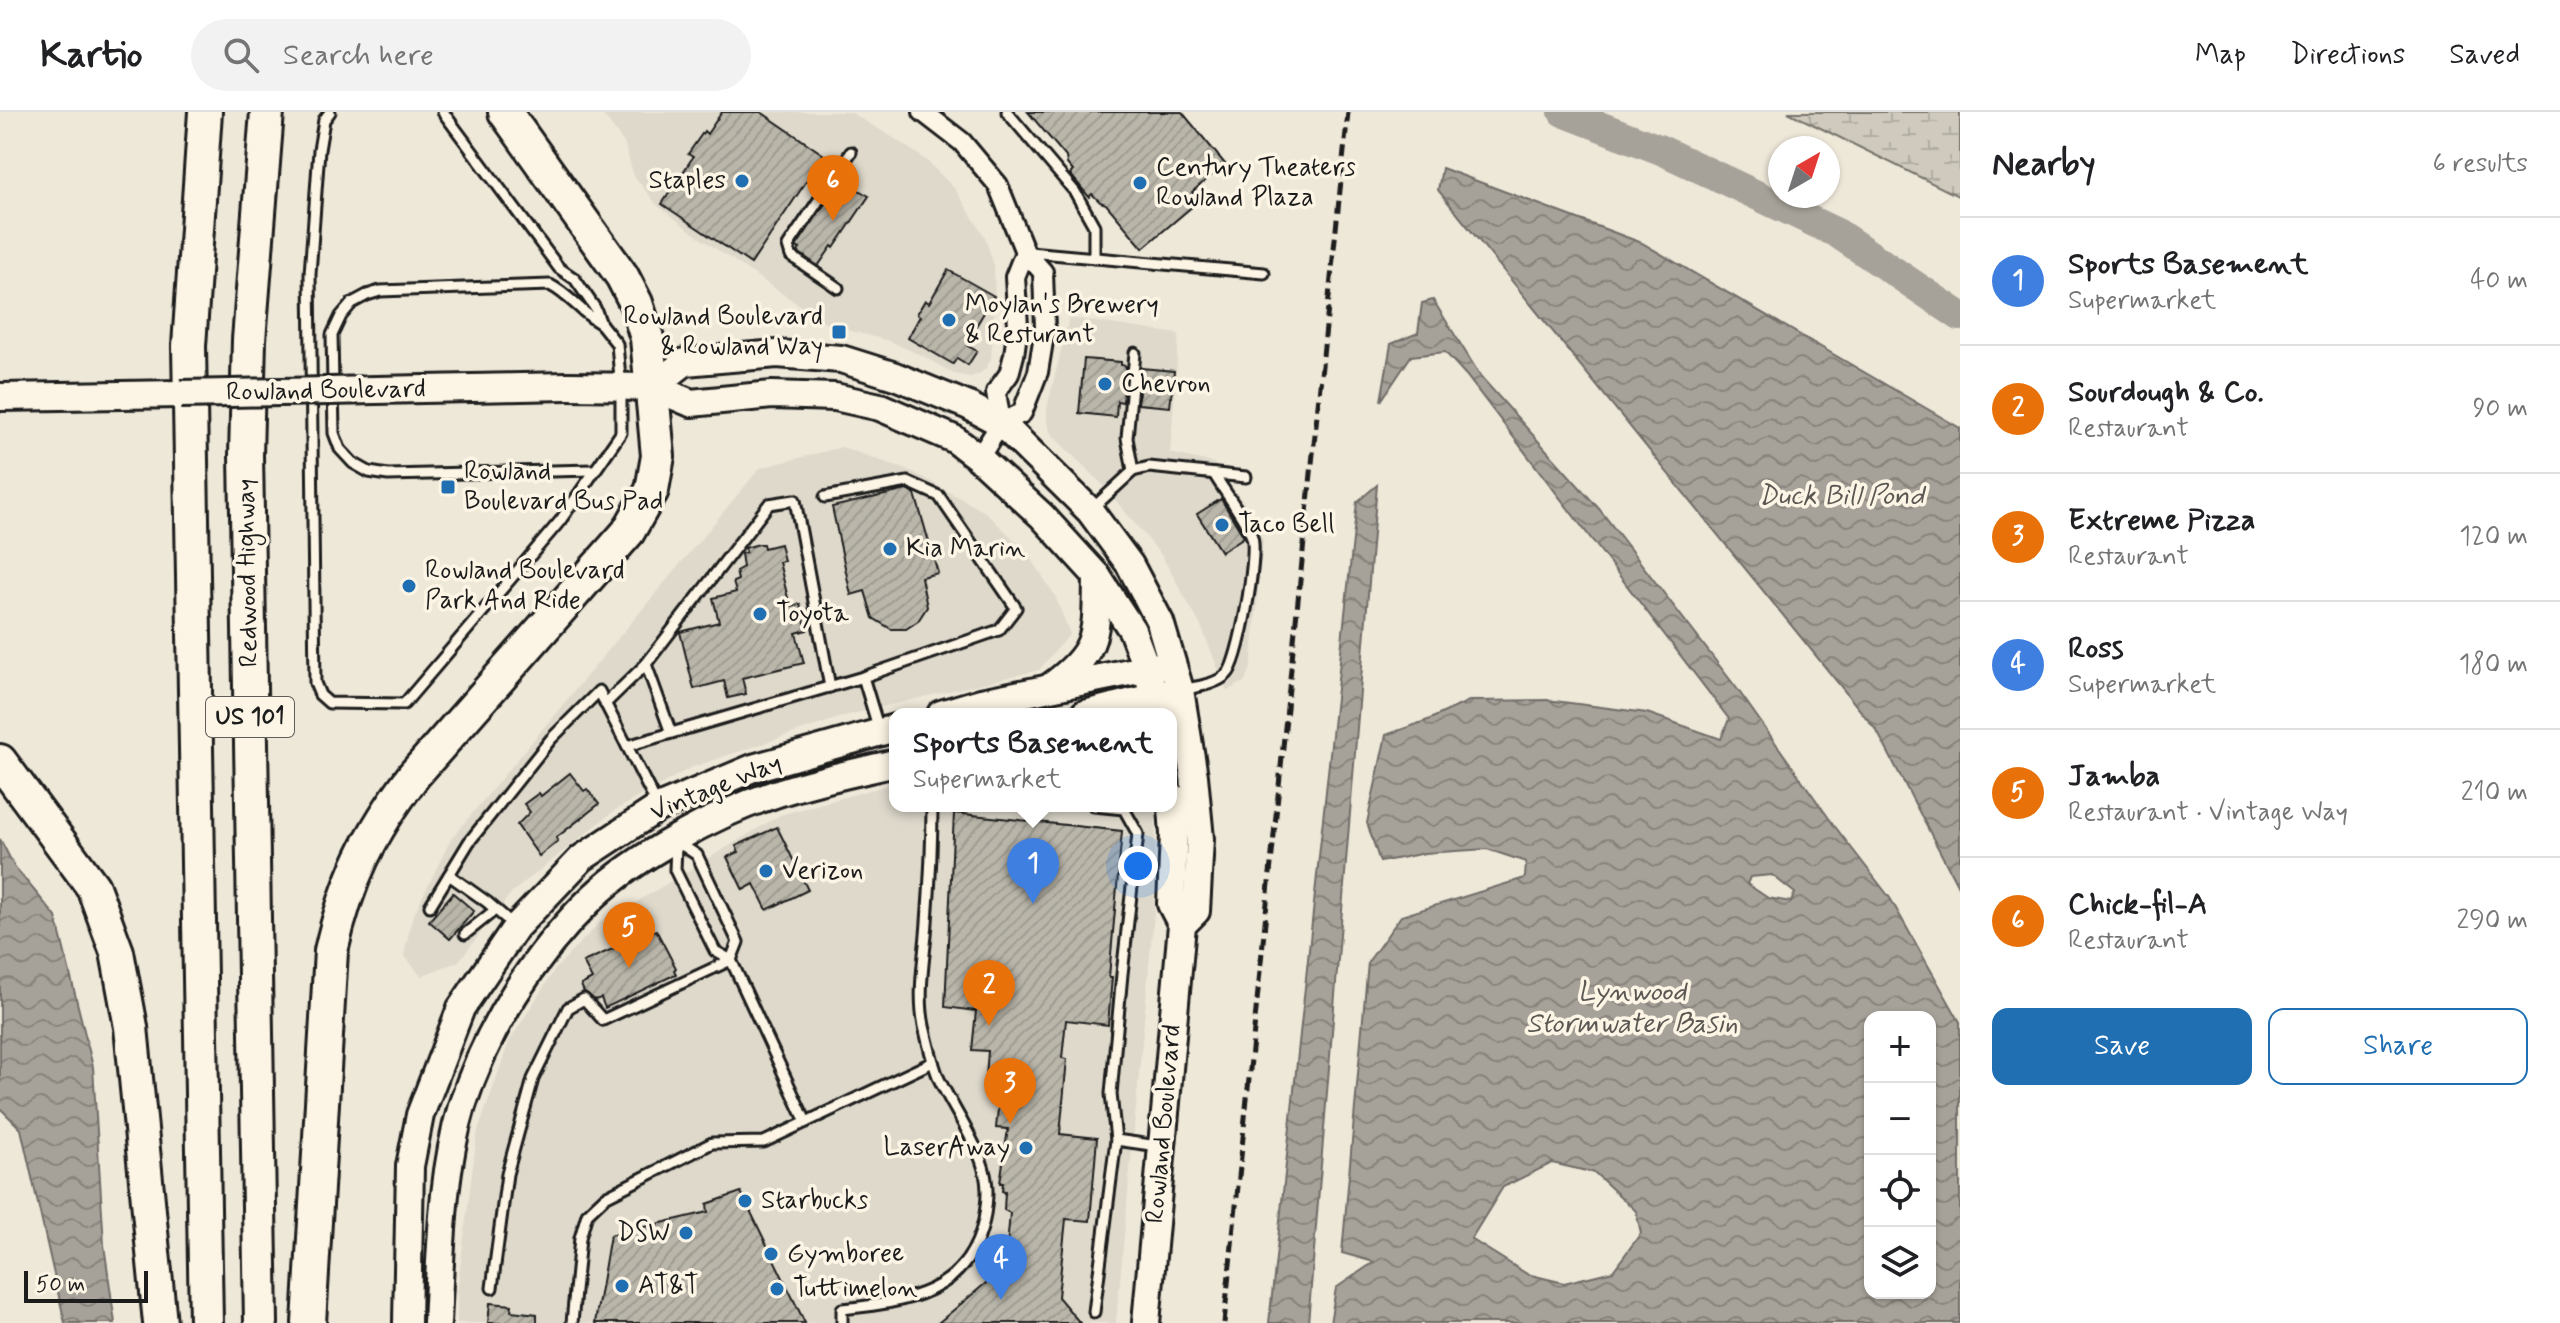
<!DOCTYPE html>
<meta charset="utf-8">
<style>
body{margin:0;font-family:Mynerve,sans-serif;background:#f2f2f2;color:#202124}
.controls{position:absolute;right:24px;bottom:24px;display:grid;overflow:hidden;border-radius:16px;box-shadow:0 2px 6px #0004}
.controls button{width:72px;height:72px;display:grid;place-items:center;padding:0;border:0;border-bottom:2px solid #e0e0e0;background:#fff;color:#202124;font:40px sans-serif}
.compass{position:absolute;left:1768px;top:24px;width:72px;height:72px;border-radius:50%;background:#fff;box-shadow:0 2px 6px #0004;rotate:39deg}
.scale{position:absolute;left:24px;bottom:20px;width:124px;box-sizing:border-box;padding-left:8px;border:4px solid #1c1c1c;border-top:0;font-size:22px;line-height:28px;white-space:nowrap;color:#1c1c1c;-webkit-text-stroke:6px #fcf5e5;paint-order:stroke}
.you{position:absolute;left:1138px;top:754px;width:28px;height:28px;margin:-20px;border:6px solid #fff;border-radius:50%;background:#1a73e8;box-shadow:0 0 0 12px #1a73e833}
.badge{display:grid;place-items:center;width:52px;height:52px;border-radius:50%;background:#1f6fb2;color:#fff;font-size:26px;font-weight:700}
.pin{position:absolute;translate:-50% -66px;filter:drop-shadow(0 2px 4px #0008)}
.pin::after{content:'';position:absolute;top:42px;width:28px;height:24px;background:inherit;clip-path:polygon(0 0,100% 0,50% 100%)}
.popup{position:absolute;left:889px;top:596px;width:288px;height:104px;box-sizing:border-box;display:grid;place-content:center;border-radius:16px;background:#fff;filter:drop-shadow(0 2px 6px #0005);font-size:26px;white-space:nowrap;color:#757577}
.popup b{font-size:30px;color:#202124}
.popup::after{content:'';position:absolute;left:50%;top:100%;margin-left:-16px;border:16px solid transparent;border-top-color:#fff}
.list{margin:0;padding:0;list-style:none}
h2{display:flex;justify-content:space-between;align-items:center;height:104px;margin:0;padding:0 32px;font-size:34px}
h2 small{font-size:26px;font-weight:400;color:#757577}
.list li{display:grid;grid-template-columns:52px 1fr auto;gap:24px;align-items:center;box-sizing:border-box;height:128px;padding:0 32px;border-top:2px solid #e0e0e0}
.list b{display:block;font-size:30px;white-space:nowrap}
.list p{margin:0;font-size:26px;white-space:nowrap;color:#757577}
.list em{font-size:26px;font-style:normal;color:#757577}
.actions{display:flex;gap:16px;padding:24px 32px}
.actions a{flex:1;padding:18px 0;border:2px solid #1f6fb2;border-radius:16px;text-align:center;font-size:28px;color:#1f6fb2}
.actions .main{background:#1f6fb2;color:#fff}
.icon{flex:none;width:44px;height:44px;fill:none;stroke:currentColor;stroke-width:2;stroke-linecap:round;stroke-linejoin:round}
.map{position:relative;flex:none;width:1960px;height:1211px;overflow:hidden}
header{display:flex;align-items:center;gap:48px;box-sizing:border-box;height:112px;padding:0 40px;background:#fff;border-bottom:2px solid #e0e0e0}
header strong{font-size:38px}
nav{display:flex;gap:44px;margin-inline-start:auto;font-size:28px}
.search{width:560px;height:72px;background:#f2f2f2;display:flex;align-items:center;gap:20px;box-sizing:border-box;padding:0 28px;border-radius:44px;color:#757577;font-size:30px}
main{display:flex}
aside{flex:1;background:#fff}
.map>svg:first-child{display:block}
</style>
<header>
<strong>Kartio</strong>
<div class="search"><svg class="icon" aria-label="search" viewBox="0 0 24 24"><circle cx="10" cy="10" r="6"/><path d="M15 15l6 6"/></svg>Search here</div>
<nav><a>Map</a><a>Directions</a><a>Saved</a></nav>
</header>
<main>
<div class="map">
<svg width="1960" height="1211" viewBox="0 0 1960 1211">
<defs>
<pattern id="wetland-marsh" width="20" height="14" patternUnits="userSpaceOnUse" patternTransform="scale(2)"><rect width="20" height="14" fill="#cfcabd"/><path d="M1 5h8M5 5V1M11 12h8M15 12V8" fill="none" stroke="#b1ada2"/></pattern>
<pattern id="water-waves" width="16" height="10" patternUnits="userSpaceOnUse" patternTransform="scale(2)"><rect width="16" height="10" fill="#a7a299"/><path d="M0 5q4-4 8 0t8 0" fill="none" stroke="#87837c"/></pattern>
<pattern id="building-hatch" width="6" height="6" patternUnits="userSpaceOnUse" patternTransform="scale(2)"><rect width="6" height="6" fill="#bab6aa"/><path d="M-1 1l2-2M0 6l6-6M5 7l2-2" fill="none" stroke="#9f9c92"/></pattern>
</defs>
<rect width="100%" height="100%" fill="#eee8d9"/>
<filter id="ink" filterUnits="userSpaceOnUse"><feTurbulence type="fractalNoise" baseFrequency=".0125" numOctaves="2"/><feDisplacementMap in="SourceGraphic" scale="16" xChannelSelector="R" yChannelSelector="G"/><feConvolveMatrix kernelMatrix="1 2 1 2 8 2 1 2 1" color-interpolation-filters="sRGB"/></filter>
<g filter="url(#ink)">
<!-- built -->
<g fill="#ded9cb">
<path d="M601 0H850L895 27 926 48 955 77 985 125 994 154 995 195 991 247 986 256 979 262 971 265 954 262 925 245 889 229 829 213 700 126 657 93 634 64 624 31Z"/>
<path d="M1069 206 1179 222 1170 341 1214 351 1245 393 1263 428 1251 556 1244 570 1227 579 1201 514 1162 444 1102 372 1051 322 1047 309V296Z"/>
<path d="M842 335 913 360 985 400 1028 441 1055 484 1070 522 1039 558 848 603 690 656 614 699 511 781 459 849 421 864 404 843 412 806 451 727 760 356Z"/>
<path d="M895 671V694H1156L1154 800 1116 1211H457V1180L477 1022 509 930 555 857 602 808 635 791 780 703Z"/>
</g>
<!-- wetland -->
<path fill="url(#wetland-marsh)" stroke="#76736c" stroke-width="2" d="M1788 0H1960V85Z"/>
<!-- water -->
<g fill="url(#water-waves)" stroke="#6f6c67" stroke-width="2" fill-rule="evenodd">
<path d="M1442 56 1642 131 1960 316V778L1877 619 1438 78Z"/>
<path d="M1433 188 1481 265 1600 398 1738 578 1833 712 1890 786 1960 910V1211H1330L1336 1176 1374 1150 1342 1141 1368 850 1401 804 1525 766 1526 750 1487 737 1425 741 1380 750 1367 711 1386 623 1428 608 1469 589 1547 588 1647 601 1721 627 1729 607 1466 263 1445 240 1411 244 1381 289 1391 232 1418 221 1422 191ZM1772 763 1795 781 1791 790 1768 786 1747 772 1750 765ZM1930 905V1181H1870V905ZM1552 1051 1595 1061 1636 1099 1641 1121 1613 1159 1564 1171 1527 1162 1471 1127 1503 1075Z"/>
<path d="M1377 373 1308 1211H1269L1357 390Z"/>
<path d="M0 727 14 754 56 805 93 955 104 1133 115 1211H65L21 1017 0 996Z"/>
</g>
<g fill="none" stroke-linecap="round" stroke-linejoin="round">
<!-- river -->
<path stroke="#a7a299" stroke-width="30" d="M1563 0 1661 38 1837 121 1960 204"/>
</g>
<!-- building -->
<g fill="url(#building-hatch)" stroke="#1c1c1c" stroke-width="2">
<path d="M722 0H761L824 43 751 152 662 92 693 45 688 42 704 19 707 22Z"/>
<path d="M1028 0H1182L1225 52 1192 80 1200 88 1143 136 1106 92 1100 90 1092 82 1089 85 1070 62 1073 59 1067 52 1066 45Z"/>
<path d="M841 68 869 84 834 136 832 134 818 154 798 140 800 137 796 135Z"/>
<path d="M948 158 994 184 973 219 976 220 968 234 977 239 968 253 957 246 953 252 908 226 920 204 917 202 925 188 929 191Z"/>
<path d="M1084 247 1121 250V253L1126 254 1123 290 1117 289 1116 305 1079 301Z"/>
<path d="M1141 256 1174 259 1170 295 1138 292Z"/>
<path d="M907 378 915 382 938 461 921 465 927 495 918 509 906 517H891L873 506 865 479 851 483 832 395Z"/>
<path d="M1221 387 1244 425 1221 440 1197 402Z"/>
<path d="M759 432H763L764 436 780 432 784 449 779 450 790 494 800 492 807 518 796 521 804 551 742 566 746 582 728 586 724 569 694 577 680 520 719 510 713 486 736 480 733 470 738 468 736 459 743 455 741 442 746 440 745 436 748 435Z"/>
<path d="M570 661 584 679 587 677 599 692 556 726 558 729 539 744 517 713 530 700 524 692 539 681 541 684Z"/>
<path d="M954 701 1122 719 1109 865H1112L1108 913 1066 908 1062 946 1067 947 1060 1022 1097 1026 1090 1109 1066 1107 1058 1185 1080 1211H938L992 1166 1004 1167 1010 1101 1004 1098 1005 1080 1002 1079 1003 1071H1000L1008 1017 996 1016 1000 978 985 977 988 939 972 938 976 899 945 895Z"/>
<path d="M777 715 808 778 767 798 754 772 743 778 727 745 739 740 736 734Z"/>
<path d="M453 781 474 799 450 827 429 809Z"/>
<path d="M656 818 676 856 674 858 676 862 605 896 601 886 595 888 584 880 581 873 592 867 583 850Z"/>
<path d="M741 1080 805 1211H595L610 1123 708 1100 707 1092Z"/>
<path d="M490 1191 512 1193 511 1199 537 1202V1211H488Z"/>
</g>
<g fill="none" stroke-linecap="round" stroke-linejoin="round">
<defs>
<g id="lane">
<path d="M330 0 324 8 319 38 310 162 315 571 320 583 329 591 404 592 560 409 621 321V277L617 232 601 212 595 196 575 167 559 156 443 0"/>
<path d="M1007 0 1075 80 1094 114V146"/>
<path d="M1029 140 1264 161"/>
<path d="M838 176 791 144 788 134 851 40"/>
<path d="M593 358 388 363 369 360 353 351 340 337 334 321 332 223 341 204 352 191 367 183 380 179 550 173C570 183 581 201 601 212"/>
<path d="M1133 359 1127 326 1135 241"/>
<path d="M825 385 908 370 939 384 1016 496 999 518 863 565"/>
<path d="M1093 396 1133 359 1149 355 1246 365"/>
<path d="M1181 578C1195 575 1216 573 1227 562 1239 551 1258 443 1252 425 1246 408 1224 379 1214 362"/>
<path d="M605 592 646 552"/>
<path d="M671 621 646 552 769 392 795 388 830 575"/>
<path d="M627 634 863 565 879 618"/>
<path d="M1094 694 1124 697 1138 722 1122 862 1111 982 1116 1028 1158 1034"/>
<path d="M676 733 675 758 715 839 731 848 806 1010"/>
<path d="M449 763 487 790 516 815"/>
<path d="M430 794 469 730 551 627 599 579 657 693"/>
<path d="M465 822 495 798"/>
<path d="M492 1176 507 1062 533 967 568 896 584 887 603 908 731 848 738 830 697 743 679 731"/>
<path d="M1094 1200 1116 1028"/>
<path d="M572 1211 580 1126 587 1102 605 1085 712 1031 764 1030 933 950"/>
<path d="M842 1211V1197C906 1190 968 1182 984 1108 988 1086 989 1070 981 1048 970 1020 952 994 939 967 932 950 928 931 924 914 917 880 925 844 927 810 930 772 932 732 932 694"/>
</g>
<g id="street">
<path d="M923 0 962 30 998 73 1025 140 1043 160 1045 217 1038 260 1022 301 1001 311 979 346"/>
<path d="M1001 311 996 280 1009 262 1014 243 1018 214 1015 165 1025 140"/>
</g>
<g id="secondary">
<path d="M567 274 653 275 691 291 772 283 835 285 880 295 954 327 979 346 1042 404 1097 464 1132 518 1147 558 1159 602"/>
<path d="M653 275 685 250 777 242 841 247 895 264 969 294 1001 311 1090 399 1130 453 1160 510 1180 578 1194 664 1200 727 1196 799 1182 813"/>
<path d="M0 285 181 282"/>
<path d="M1050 575C1100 539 1096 522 1097 464"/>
<path d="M941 602 981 590 1164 553"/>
<path d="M1084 602 1172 580"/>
<path d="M407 1211 410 1054 420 1003 461 896 516 815 582 746 658 696 753 656 895 616"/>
<path d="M437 1211C441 1139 441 1064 462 994 487 916 534 842 593 785 636 744 715 702 772 683 811 669 854 661 895 651"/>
<path d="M1146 1211 1182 813 1171 792 1174 722 1171 683"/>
</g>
<g id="highway">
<path d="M205 0 189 234 206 1211"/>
<path d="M0 649 93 775 117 840 131 915 160 1211"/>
<path d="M261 1211 246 343 249 228 267 0"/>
<path d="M309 1211 331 839C347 768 370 721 414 663L628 420 652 378 658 344 647 226 636 191 622 164 505 0"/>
</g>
</defs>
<!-- lane casing -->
<use href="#lane" stroke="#1c1c1c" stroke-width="15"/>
<!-- street casing -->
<use href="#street" stroke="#1c1c1c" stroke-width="24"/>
<!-- secondary casing -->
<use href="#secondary" stroke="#1c1c1c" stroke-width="32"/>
<!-- highway casing -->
<use href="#highway" stroke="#1c1c1c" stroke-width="38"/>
<!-- lane -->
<use href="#lane" stroke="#fcf5e5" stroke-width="9"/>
<!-- street -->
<use href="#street" stroke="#fcf5e5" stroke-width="18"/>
<!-- secondary -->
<use href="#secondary" stroke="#fcf5e5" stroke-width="26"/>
<!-- highway -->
<use href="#highway" stroke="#fcf5e5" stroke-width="32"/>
<!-- rail -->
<path stroke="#1c1c1c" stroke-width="5" stroke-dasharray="12 6" stroke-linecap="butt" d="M1224 1211 1348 0"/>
<defs>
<path id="secondary-bridge" d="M181 282 567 274"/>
</defs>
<!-- secondary-bridge casing -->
<use href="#secondary-bridge" stroke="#1c1c1c" stroke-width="32" stroke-linecap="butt"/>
<!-- secondary-bridge -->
<use href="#secondary-bridge" stroke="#fcf5e5" stroke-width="26"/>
</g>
</g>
<!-- markers -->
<g fill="#1f6fb2" stroke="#fcf5e5" stroke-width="3">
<circle cx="742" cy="69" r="8"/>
<circle cx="1140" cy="71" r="8"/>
<circle cx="949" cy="208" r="8"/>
<rect x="831" y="212" width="16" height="16" rx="4"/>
<circle cx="1105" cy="272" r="8"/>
<rect x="440" y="367" width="16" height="16" rx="4"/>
<circle cx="1222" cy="413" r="8"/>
<circle cx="890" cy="437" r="8"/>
<circle cx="409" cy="474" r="8"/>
<circle cx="760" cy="502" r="8"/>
<circle cx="766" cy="759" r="8"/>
<circle cx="1026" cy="1036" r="8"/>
<circle cx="745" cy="1089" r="8"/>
<circle cx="686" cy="1121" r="8"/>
<circle cx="771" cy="1142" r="8"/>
<circle cx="622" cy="1174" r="8"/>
<circle cx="777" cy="1177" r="8"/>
</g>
<g text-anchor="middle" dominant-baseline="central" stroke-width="7" stroke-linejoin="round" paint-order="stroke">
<!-- shield labels -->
<rect fill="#fcf5e5" stroke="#5f5d58" stroke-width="2" x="206" y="585" width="88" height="40" rx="6"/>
<g font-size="24" font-weight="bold" fill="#1c1c1c">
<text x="250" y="605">US 101</text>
</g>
<!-- poi labels -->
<g font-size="26" fill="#1c1c1c" stroke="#fcf5e5" text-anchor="start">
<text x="1156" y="56">Century Theaters<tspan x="1156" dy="30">Rowland Plaza</tspan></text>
<text x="726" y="69" text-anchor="end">Staples</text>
<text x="965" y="193">Moylan's Brewery<tspan x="965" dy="30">&amp; Resturant</tspan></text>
<text x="823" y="205" text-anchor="end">Rowland Boulevard<tspan x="823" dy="30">&amp; Rowland Way</tspan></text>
<text x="1121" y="272">Chevron</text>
<text x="464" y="360">Rowland<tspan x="464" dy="30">Boulevard Bus Pad</tspan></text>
<text x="1238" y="413">Taco Bell</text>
<text x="906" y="437">Kia Marin</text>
<text x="425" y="459">Rowland Boulevard<tspan x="425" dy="30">Park And Ride</tspan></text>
<text x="776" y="502">Toyota</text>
<text x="782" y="759">Verizon</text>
<text x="1010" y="1036" text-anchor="end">LaserAway</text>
<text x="761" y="1089">Starbucks</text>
<text x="670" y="1121" text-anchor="end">DSW</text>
<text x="787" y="1142">Gymboree</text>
<text x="638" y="1174">AT&amp;T</text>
<text x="793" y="1177">Tuttimelon</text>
</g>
<!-- street labels -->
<g font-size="26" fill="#1c1c1c" stroke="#fcf5e5">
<text transform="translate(326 279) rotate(-1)">Rowland Boulevard</text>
<text transform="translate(248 461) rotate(-91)">Redwood Highway</text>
<text transform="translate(716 676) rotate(-22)">Vintage Way</text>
<text transform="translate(1164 1012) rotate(-85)">Rowland Boulevard</text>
</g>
<!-- water labels -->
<g font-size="28" font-style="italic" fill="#5b5854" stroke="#fcf5e5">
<text x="1841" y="384">Duck Bill Pond</text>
<text x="1632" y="880">Lynwood<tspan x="1632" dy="32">Stormwater Basin</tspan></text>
</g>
</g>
</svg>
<div class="controls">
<button>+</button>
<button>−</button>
<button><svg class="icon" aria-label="locate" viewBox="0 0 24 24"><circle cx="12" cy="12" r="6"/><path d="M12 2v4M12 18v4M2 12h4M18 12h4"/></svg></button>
<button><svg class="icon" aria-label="layers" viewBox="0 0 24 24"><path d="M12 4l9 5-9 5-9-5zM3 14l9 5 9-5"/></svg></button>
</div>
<svg class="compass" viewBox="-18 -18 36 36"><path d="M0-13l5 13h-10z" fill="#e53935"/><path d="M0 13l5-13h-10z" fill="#757577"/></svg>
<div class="scale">50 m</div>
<div class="you"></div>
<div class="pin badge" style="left:1033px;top:792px;background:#3f7fe0">1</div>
<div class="popup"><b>Sports Basement</b>Supermarket</div>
<div class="pin badge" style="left:989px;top:914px;background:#e8710a">2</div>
<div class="pin badge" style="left:1010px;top:1012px;background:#e8710a">3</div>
<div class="pin badge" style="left:1001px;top:1188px;background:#3f7fe0">4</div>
<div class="pin badge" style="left:629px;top:856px;background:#e8710a">5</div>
<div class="pin badge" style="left:833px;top:109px;background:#e8710a">6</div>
</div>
<aside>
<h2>Nearby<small>6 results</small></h2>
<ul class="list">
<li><span class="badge" style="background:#3f7fe0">1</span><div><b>Sports Basement</b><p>Supermarket</p></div><em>40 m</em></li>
<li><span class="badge" style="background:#e8710a">2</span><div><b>Sourdough &amp; Co.</b><p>Restaurant</p></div><em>90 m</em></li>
<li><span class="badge" style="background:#e8710a">3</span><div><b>Extreme Pizza</b><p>Restaurant</p></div><em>120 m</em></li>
<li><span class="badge" style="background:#3f7fe0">4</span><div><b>Ross</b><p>Supermarket</p></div><em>180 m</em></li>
<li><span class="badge" style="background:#e8710a">5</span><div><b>Jamba</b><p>Restaurant · Vintage Way</p></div><em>210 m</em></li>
<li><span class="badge" style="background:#e8710a">6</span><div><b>Chick-fil-A</b><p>Restaurant</p></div><em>290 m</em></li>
</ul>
<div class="actions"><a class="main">Save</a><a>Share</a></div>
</aside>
</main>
